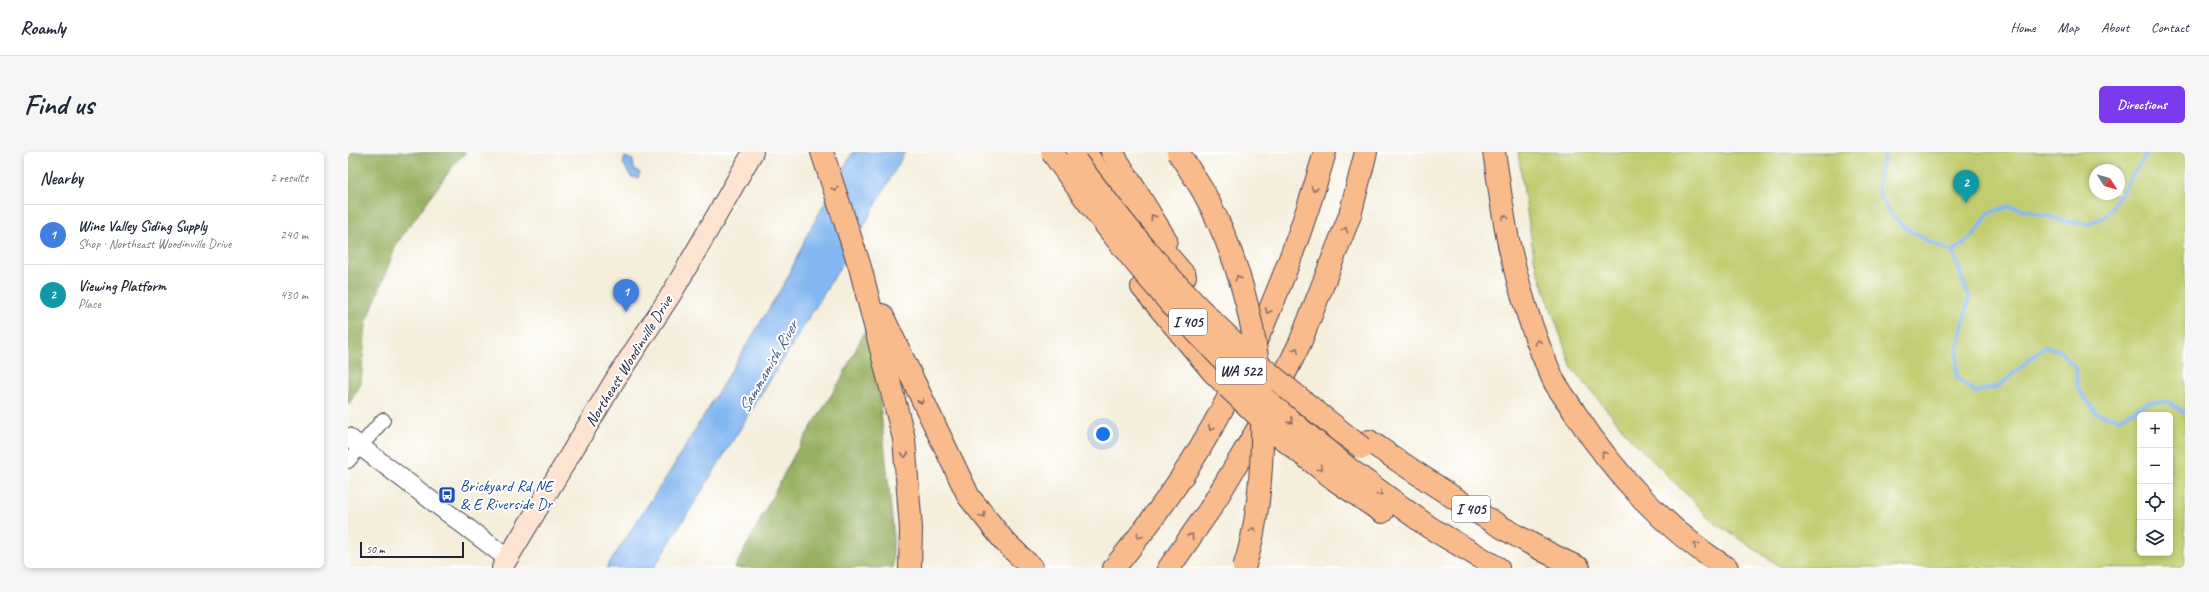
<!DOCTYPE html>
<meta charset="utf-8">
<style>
body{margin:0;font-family:Caveat,sans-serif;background:#f6f6f7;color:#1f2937}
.controls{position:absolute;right:12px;bottom:12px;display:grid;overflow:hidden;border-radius:6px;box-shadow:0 2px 6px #0003}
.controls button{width:36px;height:36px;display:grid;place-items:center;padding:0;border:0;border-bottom:1px solid #e0e1e3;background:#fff;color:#1f2937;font:20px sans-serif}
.compass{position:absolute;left:1741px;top:12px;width:36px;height:36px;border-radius:50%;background:#fff;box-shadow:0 2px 6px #0003;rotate:126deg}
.scale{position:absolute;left:12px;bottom:10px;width:104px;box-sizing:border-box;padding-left:4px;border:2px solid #22223b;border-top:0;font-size:11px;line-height:14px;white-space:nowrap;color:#22223b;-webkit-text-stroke:3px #fff;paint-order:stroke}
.you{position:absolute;left:755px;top:282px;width:14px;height:14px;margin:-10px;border:3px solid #fff;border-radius:50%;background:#1a73e8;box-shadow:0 0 0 6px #1a73e833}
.badge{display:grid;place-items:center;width:26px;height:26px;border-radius:50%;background:#7c3aed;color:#fff;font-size:13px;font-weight:700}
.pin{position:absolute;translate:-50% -33px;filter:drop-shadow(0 1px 2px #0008)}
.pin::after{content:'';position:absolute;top:21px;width:14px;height:12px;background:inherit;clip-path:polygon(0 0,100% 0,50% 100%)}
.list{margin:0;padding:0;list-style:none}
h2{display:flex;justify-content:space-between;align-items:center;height:52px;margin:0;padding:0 16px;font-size:17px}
h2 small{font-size:13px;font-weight:400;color:#747a83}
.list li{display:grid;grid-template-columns:26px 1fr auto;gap:12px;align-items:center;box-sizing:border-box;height:60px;padding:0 16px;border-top:1px solid #e0e1e3}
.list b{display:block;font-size:15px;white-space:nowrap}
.list p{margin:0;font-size:13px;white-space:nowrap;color:#747a83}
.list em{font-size:13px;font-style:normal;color:#747a83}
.icon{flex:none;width:22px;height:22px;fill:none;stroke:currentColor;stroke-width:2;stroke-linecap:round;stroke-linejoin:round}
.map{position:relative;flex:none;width:1837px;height:416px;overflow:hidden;border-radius:6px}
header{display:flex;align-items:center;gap:24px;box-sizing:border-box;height:56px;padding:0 20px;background:#fff;border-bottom:1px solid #e0e1e3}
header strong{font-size:19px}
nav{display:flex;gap:22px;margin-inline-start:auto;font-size:14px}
.intro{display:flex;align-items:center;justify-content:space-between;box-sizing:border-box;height:96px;padding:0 24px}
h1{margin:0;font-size:28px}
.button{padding:10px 18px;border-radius:6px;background:#7c3aed;color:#fff;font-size:14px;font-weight:700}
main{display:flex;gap:24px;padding:0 24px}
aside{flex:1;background:#fff;border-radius:6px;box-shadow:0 2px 6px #0003}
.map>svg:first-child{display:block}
</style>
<header>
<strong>Roamly</strong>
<nav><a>Home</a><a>Map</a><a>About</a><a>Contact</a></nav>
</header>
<div class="intro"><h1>Find us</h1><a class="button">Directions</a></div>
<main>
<aside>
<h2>Nearby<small>2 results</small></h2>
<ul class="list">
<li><span class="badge" style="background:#3f7fe0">1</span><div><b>Wine Valley Siding Supply</b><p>Shop · Northeast Woodinville Drive</p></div><em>240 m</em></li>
<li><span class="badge" style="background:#0f9aa8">2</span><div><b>Viewing Platform</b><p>Place</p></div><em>430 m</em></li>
</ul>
</aside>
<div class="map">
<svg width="1837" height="416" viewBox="0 0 1837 416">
<rect width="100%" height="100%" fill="#fff"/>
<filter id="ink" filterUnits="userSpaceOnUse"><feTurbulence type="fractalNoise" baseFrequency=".025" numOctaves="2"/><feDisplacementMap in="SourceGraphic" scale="8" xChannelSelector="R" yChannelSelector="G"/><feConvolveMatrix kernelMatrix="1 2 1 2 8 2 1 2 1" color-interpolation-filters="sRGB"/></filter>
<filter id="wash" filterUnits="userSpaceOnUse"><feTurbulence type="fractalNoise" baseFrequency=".012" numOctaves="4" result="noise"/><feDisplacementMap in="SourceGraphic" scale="16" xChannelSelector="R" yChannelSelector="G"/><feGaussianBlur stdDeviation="0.9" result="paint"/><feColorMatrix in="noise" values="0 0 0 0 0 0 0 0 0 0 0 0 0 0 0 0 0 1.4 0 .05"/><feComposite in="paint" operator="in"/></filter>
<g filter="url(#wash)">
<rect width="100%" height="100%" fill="#f4eedb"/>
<!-- green -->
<path fill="#c1cd6f" stroke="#727855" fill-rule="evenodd" d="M1170 0H1837V416L1433 415 1366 370 1284 288 1224 216 1187 111ZM1747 18H1771V42H1747ZM1792 263H1822V401H1792Z"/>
<!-- forest -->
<g fill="#98b062" stroke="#5d694e">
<path d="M0 0H118L108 10 49 91 18 172 13 232 0 253Z"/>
<path d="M523 167 545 375V416H387L446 303 492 229Z"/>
</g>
<!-- water -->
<g fill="#84b7f1" stroke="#536c96">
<path d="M505 0H557L501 101 306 416H258L321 321 440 125 459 83Z"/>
<path d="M277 5 285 8 286 17 292 21 290 26 283 25 275 11Z"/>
</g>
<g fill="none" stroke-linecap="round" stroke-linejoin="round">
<!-- stream -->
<g stroke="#84b7f1" stroke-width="4">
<path d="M1538 0C1534 11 1528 28 1531 39 1540 72 1576 89 1605 100L1626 83 1641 61 1662 54 1721 70 1740 72 1757 65 1800 0"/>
<path d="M1605 100 1621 146 1610 196 1608 225 1627 240 1651 234 1696 195 1712 199 1728 216 1730 237 1748 261 1771 267 1801 250H1821L1837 261"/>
</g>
</g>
</g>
<g filter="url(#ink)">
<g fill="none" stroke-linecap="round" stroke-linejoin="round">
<defs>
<path id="minor" d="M0 309 35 268"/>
<path id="tertiary" d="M0 285 159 406"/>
<path id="secondary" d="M154 416 267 228 324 141 405 0"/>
<g id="trunk">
<path d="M766 416C797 378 827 338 852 296 907 204 948 102 977 0"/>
<path d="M821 416 862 357 908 280 952 191 1002 63 1018 0"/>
</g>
<g id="motorway">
<path d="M474 0 512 115 556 287 563 377 562 416"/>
<path d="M737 0 761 35 837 124"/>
<path d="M764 0 818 88"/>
<path d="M1146 0C1152 35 1155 71 1164 105 1174 147 1188 192 1207 231 1213 241 1221 251 1227 261 1266 321 1318 378 1379 416"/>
<path d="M794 135 865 220 880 235"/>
<path d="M534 163 621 345 657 390 684 416"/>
<path d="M1021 289C1089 335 1157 382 1231 416"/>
<path d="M1001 317 1081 375 1150 416"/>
<path d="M990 330 1034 360"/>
</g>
</defs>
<!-- minor casing -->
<use href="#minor" stroke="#424153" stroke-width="16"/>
<!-- tertiary casing -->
<use href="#tertiary" stroke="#424153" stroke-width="20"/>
<!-- secondary casing -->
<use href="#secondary" stroke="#424153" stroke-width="22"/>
<!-- trunk casing -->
<use href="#trunk" stroke="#424153" stroke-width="24"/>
<!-- motorway casing -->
<use href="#motorway" stroke="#424153" stroke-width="24"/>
<!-- minor -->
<use href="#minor" stroke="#fff" stroke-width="14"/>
<!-- tertiary -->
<use href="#tertiary" stroke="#fff" stroke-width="18"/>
<!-- secondary -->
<use href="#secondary" stroke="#fde4d1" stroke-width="20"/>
<!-- trunk -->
<use href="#trunk" stroke="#fabb8c" stroke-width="22"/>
<!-- motorway -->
<use href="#motorway" stroke="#fabb8c" stroke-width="22"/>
<defs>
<g id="motorway-bridge">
<path d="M704 0C756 75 813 145 877 210 915 248 959 282 1001 317"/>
<path d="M830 0C839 14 848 27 856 41 901 124 919 221 913 314 911 348 907 383 896 416"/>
<path d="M728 9C777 74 828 137 888 192 928 229 971 262 1014 296"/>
<path d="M880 235 930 283 990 330"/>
</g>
</defs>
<!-- motorway-bridge casing -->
<use href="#motorway-bridge" stroke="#424153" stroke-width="24" stroke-linecap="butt"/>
<!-- motorway-bridge -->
<use href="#motorway-bridge" stroke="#fabb8c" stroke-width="22"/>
</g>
<!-- one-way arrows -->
<defs><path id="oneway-chevron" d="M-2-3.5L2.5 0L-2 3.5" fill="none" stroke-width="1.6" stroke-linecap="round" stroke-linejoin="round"/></defs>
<g stroke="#8e6e64">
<use href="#oneway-chevron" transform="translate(487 37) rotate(71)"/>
<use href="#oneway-chevron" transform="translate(966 37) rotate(108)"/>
<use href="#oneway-chevron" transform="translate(805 65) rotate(-123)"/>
<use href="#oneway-chevron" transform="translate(1157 65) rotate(-99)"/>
<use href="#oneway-chevron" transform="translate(997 78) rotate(-70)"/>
<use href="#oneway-chevron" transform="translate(890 126) rotate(-107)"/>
<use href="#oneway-chevron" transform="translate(920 159) rotate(114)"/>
<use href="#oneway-chevron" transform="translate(1190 190) rotate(-113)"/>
<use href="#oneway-chevron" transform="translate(948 198) rotate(-64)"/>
<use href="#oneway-chevron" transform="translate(573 249) rotate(65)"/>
<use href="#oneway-chevron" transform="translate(943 269) rotate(41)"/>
<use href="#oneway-chevron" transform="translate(863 276) rotate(118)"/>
<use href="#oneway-chevron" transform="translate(1256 302) rotate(-127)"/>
<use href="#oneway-chevron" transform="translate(557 303) rotate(85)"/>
<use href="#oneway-chevron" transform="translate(972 316) rotate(38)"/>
<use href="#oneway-chevron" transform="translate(1032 341) rotate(37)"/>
<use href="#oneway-chevron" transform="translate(635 363) rotate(51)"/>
<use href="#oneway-chevron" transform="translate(905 378) rotate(-79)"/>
<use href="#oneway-chevron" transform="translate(791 384) rotate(128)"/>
<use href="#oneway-chevron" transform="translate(843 384) rotate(-55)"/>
<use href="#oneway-chevron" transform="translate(1348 393) rotate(-141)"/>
</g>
</g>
<!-- icons -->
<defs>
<symbol id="bus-square" viewBox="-11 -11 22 22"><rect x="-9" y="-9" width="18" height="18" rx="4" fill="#1a4fb4" stroke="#fff"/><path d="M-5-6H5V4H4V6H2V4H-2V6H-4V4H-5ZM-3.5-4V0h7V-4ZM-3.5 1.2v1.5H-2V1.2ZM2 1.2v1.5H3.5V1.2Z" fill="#fff"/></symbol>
</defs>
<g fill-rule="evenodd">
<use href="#bus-square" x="89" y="333" width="20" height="20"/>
</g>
<g text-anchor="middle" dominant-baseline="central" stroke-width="4" stroke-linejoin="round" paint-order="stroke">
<!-- shield labels -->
<g fill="#fff" stroke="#646476" stroke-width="1">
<rect x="821" y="157" width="38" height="26" rx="3"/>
<rect x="868" y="206" width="50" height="26" rx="3"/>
<rect x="1104" y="344" width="38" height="26" rx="3"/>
</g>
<g font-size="15" font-weight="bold" fill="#22223b">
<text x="840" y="170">I 405</text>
<text x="893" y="219">WA 522</text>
<text x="1123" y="357">I 405</text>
</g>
<!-- street labels -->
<g font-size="16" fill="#22223b" stroke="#fff">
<text transform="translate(281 209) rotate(-58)">Northeast Woodinville Drive</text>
</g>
<!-- transit labels -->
<g font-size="16" fill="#164399" stroke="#fff" text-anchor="start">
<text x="112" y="334">Brickyard Rd NE<tspan x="112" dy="18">&amp; E Riverside Dr</tspan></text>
</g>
<!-- water labels -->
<g font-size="17" font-style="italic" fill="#495e84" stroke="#fff">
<text transform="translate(420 215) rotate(-60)">Sammamish River</text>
</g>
</g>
</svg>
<div class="controls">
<button>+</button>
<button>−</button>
<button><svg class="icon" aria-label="locate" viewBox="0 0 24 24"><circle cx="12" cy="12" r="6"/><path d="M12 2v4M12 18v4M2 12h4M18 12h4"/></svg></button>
<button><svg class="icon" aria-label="layers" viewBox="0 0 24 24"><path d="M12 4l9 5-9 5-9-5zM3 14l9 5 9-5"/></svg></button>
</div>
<svg class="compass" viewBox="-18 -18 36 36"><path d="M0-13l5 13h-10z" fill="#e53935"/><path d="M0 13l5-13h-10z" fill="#747a83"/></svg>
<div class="scale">50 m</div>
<div class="you"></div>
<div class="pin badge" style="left:278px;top:160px;background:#3f7fe0">1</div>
<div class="pin badge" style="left:1618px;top:51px;background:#0f9aa8">2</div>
</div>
</main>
